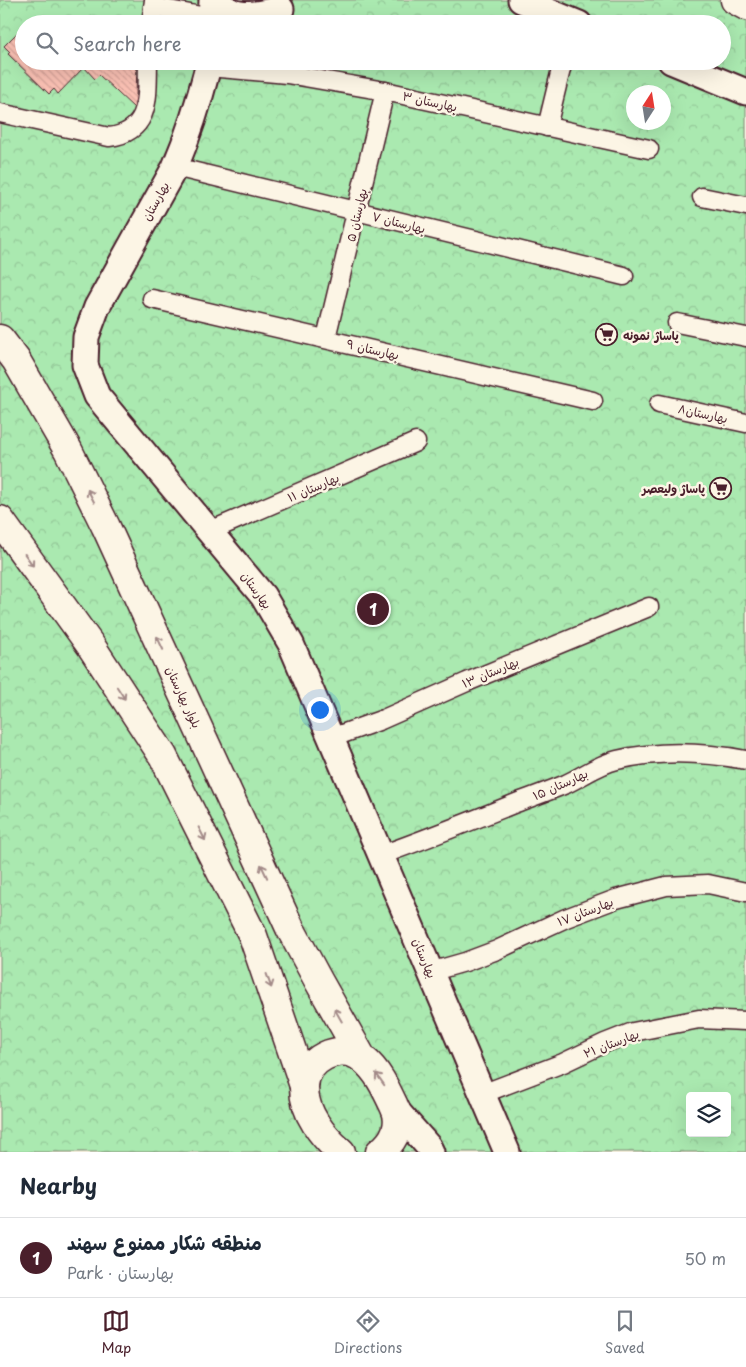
<!DOCTYPE html>
<meta charset="utf-8">
<style>
body{margin:0;font-family:"Playpen Sans","Playpen Sans Arabic",sans-serif;background:#f2f2f3;color:#1f2937}
.controls{position:absolute;right:15px;bottom:15px;display:grid;overflow:hidden;border-radius:5px;box-shadow:0 5px 20px #0002}
.controls button{width:45px;height:45px;display:grid;place-items:center;padding:0;border:0;border-bottom:1px solid #e0e1e3;background:#fff;color:#1f2937;font:25px sans-serif}
.compass{position:absolute;left:626px;top:85px;width:45px;height:45px;border-radius:50%;background:#fff;box-shadow:0 5px 20px #0002;rotate:12deg}
.you{position:absolute;left:319px;top:709px;width:18px;height:18px;margin:-12px;border:4px solid #fff;border-radius:50%;background:#1a73e8;box-shadow:0 0 0 8px #1a73e833}
.badge{display:grid;place-items:center;width:32px;height:32px;border-radius:50%;background:#4a1f2b;color:#fff;font-size:16px;font-weight:700}
.pin{position:absolute;translate:-50% -50%;border:2px solid #fff;box-shadow:0 1px 5px #0006}
.list{margin:0;padding:0;list-style:none}
h2{display:flex;justify-content:space-between;align-items:center;height:65px;margin:0;padding:0 20px;font-size:21px}
h2 small{font-size:16px;font-weight:400;color:#747a83}
.list li{display:grid;grid-template-columns:32px 1fr auto;gap:15px;align-items:center;box-sizing:border-box;height:80px;padding:0 20px;border-top:1px solid #e0e1e3}
.list b{display:block;font-size:19px;white-space:nowrap}
.list p{margin:0;font-size:16px;white-space:nowrap;color:#747a83}
.list em{font-size:16px;font-style:normal;color:#747a83}
.icon{flex:none;width:28px;height:28px;fill:none;stroke:currentColor;stroke-width:2;stroke-linecap:round;stroke-linejoin:round}
.map{position:relative;flex:none;width:746px;height:1152px;overflow:hidden}
.search{position:absolute;background:#fff;box-shadow:0 5px 20px #0002;left:15px;right:15px;top:15px;height:55px;display:flex;align-items:center;gap:12px;box-sizing:border-box;padding:0 18px;border-radius:28px;color:#747a83;font-size:19px}
.sheet{height:145px;background:#fff}
nav{display:flex;justify-content:space-around;align-items:center;box-sizing:border-box;height:70px;border-top:1px solid #e0e1e3;background:#fff;font-size:14px;color:#747a83}
nav a{display:grid;justify-items:center;gap:2px}
nav .on{color:#4a1f2b}
.map>svg:first-child{display:block}
</style>
<div class="map">
<svg width="746" height="1152" viewBox="0 0 746 1152">
<defs>
<pattern id="forest-crowns" width="20" height="18" patternUnits="userSpaceOnUse" patternTransform="scale(1.25)"><rect width="20" height="18" fill="#aae9b0"/><path d="M2 6a3 3 0 1 1 6 0M12 15a3 3 0 1 1 6 0" fill="none" stroke="#94c798"/></pattern>
<pattern id="building-back-hatch" width="6" height="6" patternUnits="userSpaceOnUse" patternTransform="scale(1.25)"><rect width="6" height="6" fill="#fbc1b4"/><path d="M-1 5l2 2M0 0l6 6M5-1l2 2" fill="none" stroke="#d9a59b"/></pattern>
</defs>
<rect width="100%" height="100%" fill="#fcf5e5"/>
<filter id="ink" filterUnits="userSpaceOnUse"><feTurbulence type="fractalNoise" baseFrequency=".02" numOctaves="2"/><feDisplacementMap in="SourceGraphic" scale="10" xChannelSelector="R" yChannelSelector="G"/><feConvolveMatrix kernelMatrix="1 2 1 2 8 2 1 2 1" color-interpolation-filters="sRGB"/></filter>
<g filter="url(#ink)">
<!-- forest -->
<path fill="url(#forest-crowns)" stroke="#7a846e" fill-rule="evenodd" d="M0 0H746V1152H0ZM24 24H722V61H24ZM634 92H664V122H634ZM690 1096H727V1133H690Z"/>
<!-- building -->
<path fill="url(#building-back-hatch)" stroke="#4a1f2b" d="M24 26V61H137L136 97 134 108 99 75 95 79 84 67 58 94 54 89 49 94 8 54 10 52 4 46Z"/>
<g fill="none" stroke-linecap="round" stroke-linejoin="round">
<defs>
<g id="street">
<path d="M153 7 212 18"/>
<path d="M151 24 154 0"/>
<path d="M208 67 287 74 385 91 649 149"/>
<path d="M0 113 109 137C152 132 147 95 148 61"/>
<path d="M547 127 563 61"/>
<path d="M175 167 624 276"/>
<path d="M702 197 746 206"/>
<path d="M152 299 593 401"/>
<path d="M677 323 746 337"/>
<path d="M326 338 385 91"/>
<path d="M659 404 746 423"/>
<path d="M210 531 416 442"/>
<path d="M331 738 381 720 467 682 649 607"/>
<path d="M381 855C426 839 471 821 516 803 532 797 549 791 566 784 583 776 599 764 617 760 660 750 703 752 746 760"/>
<path d="M430 972 465 962 497 950 566 918 616 899 666 886 708 884 746 892"/>
<path d="M482 1094 563 1063 605 1043 633 1032 699 1019 746 1021"/>
</g>
<g id="secondary">
<path d="M220 0C231 23 262 13 281 9"/>
<path d="M521 0 579 24"/>
<path d="M211 24 212 0"/>
<path d="M208 61V67C199 102 189 134 175 167L97 307 86 337 85 365 97 396 263 596 291 644 507 1152"/>
<path d="M671 61 746 92"/>
<path d="M397 1111 428 1146 431 1152"/>
</g>
<g id="primary">
<path d="M735 0 746 6"/>
<path d="M0 339 16 360 68 450 106 527 290 928 318 980 362 1058"/>
<path d="M0 520 91 646 163 756 253 936 304 1086"/>
<path d="M341 1152C323 1137 304 1113 304 1088 304 1059 340 1041 363 1059 378 1071 386 1089 394 1106 403 1123 395 1141 380 1152"/>
</g>
</defs>
<!-- street casing -->
<use href="#street" stroke="#4a1f2b" stroke-width="21"/>
<!-- secondary casing -->
<use href="#secondary" stroke="#4a1f2b" stroke-width="29"/>
<!-- primary casing -->
<use href="#primary" stroke="#4a1f2b" stroke-width="31"/>
<!-- street -->
<use href="#street" stroke="#fcf5e5" stroke-width="18"/>
<!-- secondary -->
<use href="#secondary" stroke="#fcf5e5" stroke-width="25"/>
<!-- primary -->
<use href="#primary" stroke="#fcf5e5" stroke-width="28"/>
</g>
<!-- one-way arrows -->
<defs><path id="oneway-shaft" d="M-6 0H5M1.5-3L5.5 0L1.5 3" fill="none" stroke-width="1.6" stroke-linecap="round" stroke-linejoin="round" transform="scale(1.25)"/></defs>
<g stroke="#a38a88">
<use href="#oneway-shaft" transform="translate(91 496) rotate(-117)"/>
<use href="#oneway-shaft" transform="translate(29 560) rotate(54)"/>
<use href="#oneway-shaft" transform="translate(160 643) rotate(-115)"/>
<use href="#oneway-shaft" transform="translate(121 693) rotate(57)"/>
<use href="#oneway-shaft" transform="translate(202 834) rotate(63)"/>
<use href="#oneway-shaft" transform="translate(264 871) rotate(-115)"/>
<use href="#oneway-shaft" transform="translate(269 981) rotate(71)"/>
<use href="#oneway-shaft" transform="translate(338 1015) rotate(-120)"/>
<use href="#oneway-shaft" transform="translate(380 1079) rotate(-125)"/>
</g>
</g>
<!-- icons -->
<defs>
<symbol id="supermarket-ring" viewBox="-11 -11 22 22"><circle r="9.5" fill="#fcf5e5" stroke="#4a1f2b" stroke-width="1.5"/><path d="M-6-5.5h2.5l.6 2H6L4.5 2H-2.5L-4.4-4H-6ZM-1.5 3.2a1.3 1.3 0 1 0 .1 0ZM3 3.2a1.3 1.3 0 1 0 .1 0Z" fill="#4a1f2b"/></symbol>
</defs>
<g fill-rule="evenodd">
<use href="#supermarket-ring" x="594" y="322" width="25" height="25"/>
<use href="#supermarket-ring" x="708" y="476" width="25" height="25"/>
</g>
<g text-anchor="middle" dominant-baseline="central" stroke-width="5" stroke-linejoin="round" paint-order="stroke">
<!-- street labels -->
<g font-size="12" fill="#4a1f2b" stroke="#fcf5e5">
<text transform="translate(430 101) rotate(12)">بهارستان ۳</text>
<text transform="translate(155 201) rotate(-61)">بهارستان</text>
<text transform="translate(356 215) rotate(-77)">بهارستان ۵</text>
<text transform="translate(399 222) rotate(14)">بهارستان ۷</text>
<text transform="translate(373 349) rotate(13)">بهارستان ۹</text>
<text transform="translate(703 413) rotate(12)">بهارستان۸</text>
<text transform="translate(313 487) rotate(-23)">بهارستان ۱۱</text>
<text transform="translate(257 590) rotate(54)">بهارستان</text>
<text transform="translate(490 672) rotate(-23)">بهارستان ۱۳</text>
<text transform="translate(184 697) rotate(65)">بلوار بهارستان</text>
<text transform="translate(560 784) rotate(-24)">بهارستان ۱۵</text>
<text transform="translate(585 911) rotate(-21)">بهارستان ۱۷</text>
<text transform="translate(425 958) rotate(67)">بهارستان</text>
<text transform="translate(611 1043) rotate(-21)">بهارستان ۲۱</text>
</g>
<!-- poi labels -->
<g font-size="12" font-weight="bold" fill="#4a1f2b" stroke="#fcf5e5" text-anchor="start">
<text x="623" y="335">پاساژ نمونه</text>
<text x="705" y="488" text-anchor="end">پاساژ ولیعصر</text>
</g>
</g>
</svg>
<div class="controls">
<button><svg class="icon" aria-label="layers" viewBox="0 0 24 24"><path d="M12 4l9 5-9 5-9-5zM3 14l9 5 9-5"/></svg></button>
</div>
<svg class="compass" viewBox="-18 -18 36 36"><path d="M0-13l5 13h-10z" fill="#e53935"/><path d="M0 13l5-13h-10z" fill="#747a83"/></svg>
<div class="you"></div>
<div class="pin badge" style="left:373px;top:609px">1</div>
<div class="search"><svg class="icon" aria-label="search" viewBox="0 0 24 24"><circle cx="10" cy="10" r="6"/><path d="M15 15l6 6"/></svg>Search here</div>
</div>
<section class="sheet">
<h2>Nearby<small></small></h2>
<ul class="list">
<li><span class="badge">1</span><div><b>منطقه شکار ممنوع سهند</b><p>Park · بهارستان</p></div><em>50 m</em></li>
</ul>
</section>
<nav>
<a class="on"><svg class="icon" aria-label="map" viewBox="0 0 24 24"><path d="M3 6l6-2 6 2 6-2v14l-6 2-6-2-6 2zM9 4v14M15 6v14"/></svg>Map</a>
<a><svg class="icon" aria-label="directions" viewBox="0 0 24 24"><path d="M12 3l9 9-9 9-9-9zM9 14v-3h6M13 9l2 2-2 2"/></svg>Directions</a>
<a><svg class="icon" aria-label="saved" viewBox="0 0 24 24"><path d="M7 4h10v16l-5-4-5 4z"/></svg>Saved</a>
</nav>
